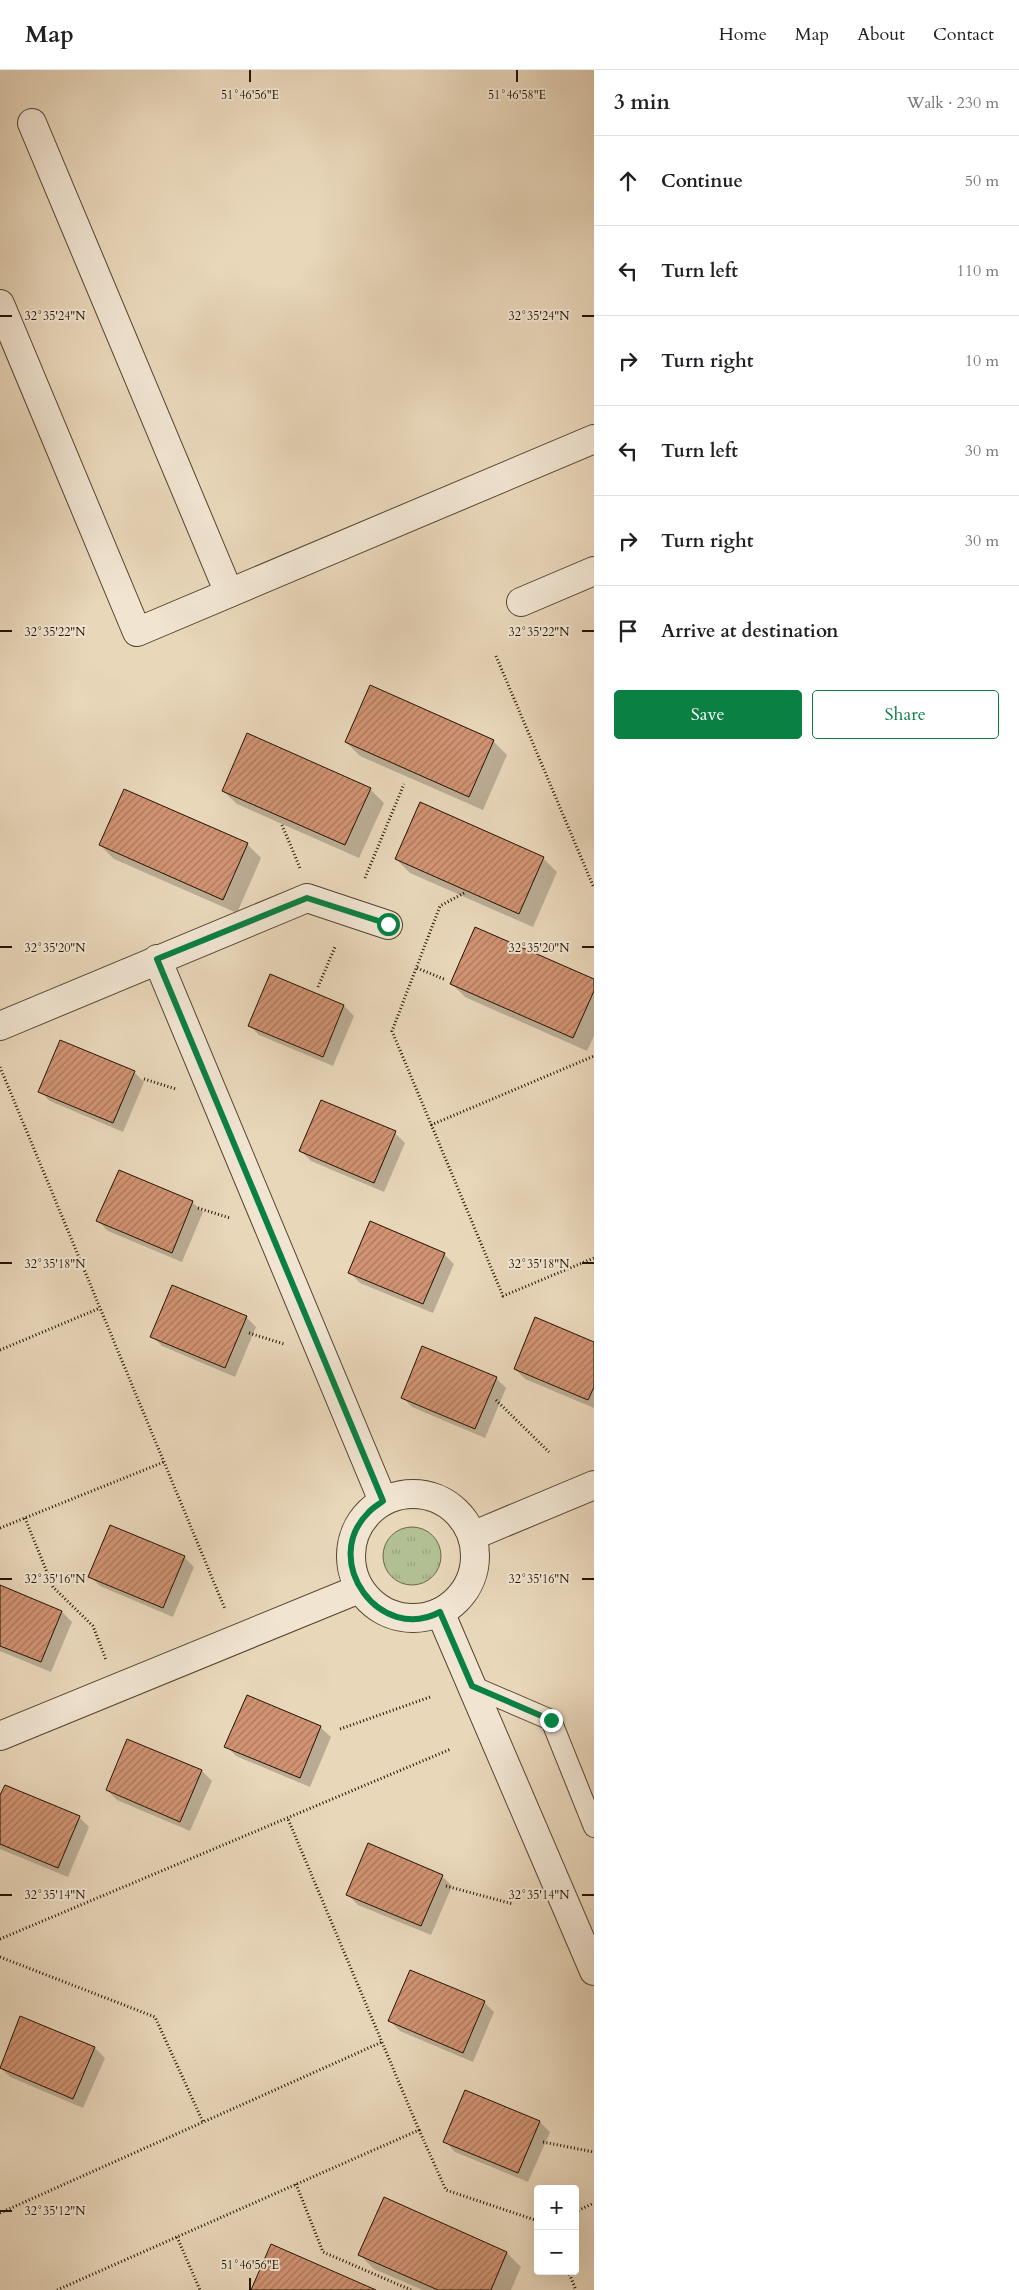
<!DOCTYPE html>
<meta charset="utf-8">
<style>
body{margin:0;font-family:Cardo,serif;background:#f6f6f6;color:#202124}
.controls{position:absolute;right:15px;bottom:15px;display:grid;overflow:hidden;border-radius:5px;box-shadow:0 5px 20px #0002}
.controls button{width:45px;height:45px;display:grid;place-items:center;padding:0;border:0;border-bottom:1px solid #e0e0e0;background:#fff;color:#202124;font:25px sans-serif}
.stop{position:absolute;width:15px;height:15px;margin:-11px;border:4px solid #0b8043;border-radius:50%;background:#fff}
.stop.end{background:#0b8043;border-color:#fff;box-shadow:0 1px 5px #0008}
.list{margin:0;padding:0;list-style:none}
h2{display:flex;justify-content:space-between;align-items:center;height:65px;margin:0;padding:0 20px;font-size:21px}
h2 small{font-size:16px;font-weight:400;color:#757577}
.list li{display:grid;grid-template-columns:32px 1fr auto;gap:15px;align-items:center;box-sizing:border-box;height:90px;padding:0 20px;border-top:1px solid #e0e0e0}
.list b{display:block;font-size:19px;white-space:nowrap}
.list em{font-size:16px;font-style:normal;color:#757577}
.actions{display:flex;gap:10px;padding:15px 20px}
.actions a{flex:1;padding:11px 0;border:1px solid #0b8043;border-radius:5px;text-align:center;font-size:18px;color:#0b8043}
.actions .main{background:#0b8043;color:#fff}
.icon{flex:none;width:28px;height:28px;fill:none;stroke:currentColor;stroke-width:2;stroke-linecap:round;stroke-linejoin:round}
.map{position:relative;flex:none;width:594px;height:2220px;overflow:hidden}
header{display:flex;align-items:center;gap:30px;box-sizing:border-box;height:70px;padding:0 25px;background:#fff;border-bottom:1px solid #e0e0e0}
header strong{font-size:24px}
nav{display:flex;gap:28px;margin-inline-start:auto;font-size:18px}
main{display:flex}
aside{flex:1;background:#fff}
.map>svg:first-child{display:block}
</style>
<header>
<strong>Map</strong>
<nav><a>Home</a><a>Map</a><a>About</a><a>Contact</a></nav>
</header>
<main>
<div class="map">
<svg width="594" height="2220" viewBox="0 0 594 2220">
<defs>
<pattern id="grass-tufts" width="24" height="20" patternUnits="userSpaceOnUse" patternTransform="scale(1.25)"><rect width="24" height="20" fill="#b2bf93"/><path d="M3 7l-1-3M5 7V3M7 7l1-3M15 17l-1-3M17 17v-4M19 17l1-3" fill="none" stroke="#99a37d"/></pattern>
<pattern id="building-hatch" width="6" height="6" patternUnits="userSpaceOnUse" patternTransform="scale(1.25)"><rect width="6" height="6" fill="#d19373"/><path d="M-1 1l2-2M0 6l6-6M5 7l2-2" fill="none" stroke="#a9775c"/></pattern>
</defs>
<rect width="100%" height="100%" fill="#e9d7ba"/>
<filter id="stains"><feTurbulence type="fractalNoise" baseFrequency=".004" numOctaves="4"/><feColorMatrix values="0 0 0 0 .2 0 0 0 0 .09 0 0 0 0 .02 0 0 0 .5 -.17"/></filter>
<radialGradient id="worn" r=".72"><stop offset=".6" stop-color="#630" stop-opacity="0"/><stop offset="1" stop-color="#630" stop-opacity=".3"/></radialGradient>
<!-- grass -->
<circle fill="url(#grass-tufts)" stroke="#6a694a" cx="412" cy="1486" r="29"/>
<!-- shadow -->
<g fill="#0003">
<path d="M493 671 507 685 483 740 360 686 346 672Z"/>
<path d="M370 719 384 733 359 788 237 734 223 721Z"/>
<path d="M247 774 261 788 237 843 114 789 100 775Z"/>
<path d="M543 788 557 802 533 857 410 803 396 789Z"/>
<path d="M475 858 594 911V966L587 981 465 927 451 913Z"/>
<path d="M270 906 344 936 354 946 333 996 259 965 249 955Z"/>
<path d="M134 1002 144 1012 123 1062 50 1031 40 1021Z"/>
<path d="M395 1063 405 1073 384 1122 311 1091 301 1081Z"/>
<path d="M119 1101 192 1132 203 1142 182 1192 108 1161 98 1151Z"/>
<path d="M444 1184 454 1194 433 1243 360 1213 350 1203Z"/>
<path d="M246 1247 256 1257 235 1307 162 1276 152 1266Z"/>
<path d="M536 1249 594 1273V1338L525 1309 515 1299Z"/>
<path d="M496 1308 506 1318 485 1368 412 1337 402 1327Z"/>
<path d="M184 1487 194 1497 173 1547 100 1516 90 1506Z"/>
<path d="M0 1516 62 1542 72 1552 51 1602 0 1581Z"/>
<path d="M320 1657 331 1667 310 1717 236 1686 226 1676Z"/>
<path d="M128 1670 202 1701 212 1711 190 1761 117 1730 107 1720Z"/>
<path d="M0 1729 79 1747 89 1757 68 1807 0 1779Z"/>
<path d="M442 1806 452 1816 431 1865 358 1835 348 1825Z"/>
<path d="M484 1932 494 1942 473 1992 400 1961 390 1951Z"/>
<path d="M21 1947 95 1978 105 1988 83 2038 10 2007 0 1997Z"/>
<path d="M466 2022 540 2052 550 2062 528 2112 455 2082 445 2071Z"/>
<path d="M384 2129 507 2183 521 2197 511 2220H423L374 2199 360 2185Z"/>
</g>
<!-- building -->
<g fill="url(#building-hatch)" stroke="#221300">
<path d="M370 615 494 670 469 727 345 672Z"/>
<path d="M247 663 371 718 345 775 222 721Z"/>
<path d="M124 719 248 773 223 830 99 775Z"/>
<path d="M420 732 544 787 519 844 395 789Z"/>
<path d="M475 857 594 909V921L573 968 450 914Z"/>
<path d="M270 904 344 935 323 987 248 956Z"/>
<path d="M60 970 135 1001 113 1053 38 1022Z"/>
<path d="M321 1030 396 1061 374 1113 299 1081Z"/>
<path d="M119 1100 193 1131 172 1183 96 1151Z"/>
<path d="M370 1151 445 1183 423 1234 348 1203Z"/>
<path d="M172 1215 247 1246 225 1298 150 1267Z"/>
<path d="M535 1247 594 1272V1317L588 1330 514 1299Z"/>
<path d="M422 1276 497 1307 475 1359 401 1328Z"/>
<path d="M110 1455 185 1486 163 1538 88 1507Z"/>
<path d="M0 1515 62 1541 41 1592 0 1576Z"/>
<path d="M247 1625 321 1656 300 1708 224 1677Z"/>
<path d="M127 1669 202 1700 180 1752 106 1720Z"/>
<path d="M5 1715 80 1746 58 1798 0 1774V1725Z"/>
<path d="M368 1773 443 1805 421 1856 346 1825Z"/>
<path d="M410 1900 485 1931 463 1983 388 1951Z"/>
<path d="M20 1946 95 1977 73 2029 0 1998Z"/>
<path d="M465 2020 540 2051 518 2103 443 2072Z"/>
<path d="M384 2127 507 2182 491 2220H438L358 2185Z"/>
<path d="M271 2174 376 2220H251Z"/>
</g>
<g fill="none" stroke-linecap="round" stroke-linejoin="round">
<defs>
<path id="lane" d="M472 1616 551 1650 594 1757"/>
<g id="street">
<path d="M32 53 229 523"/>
<path d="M0 234 137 562 594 369"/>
<path d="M521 532 594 501"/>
<path d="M157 889 383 1431"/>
<path d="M0 956 307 828 388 855"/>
<circle cx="413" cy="1486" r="62"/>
<path d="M472 1466 594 1415"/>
<path d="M440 1542 594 1901"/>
<path d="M0 1666 359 1519"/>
</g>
</defs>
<!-- lane casing -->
<use href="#lane" stroke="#54442e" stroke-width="22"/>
<!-- street casing -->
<use href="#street" stroke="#54442e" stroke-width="30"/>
<!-- path -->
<g stroke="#221300" stroke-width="3" stroke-dasharray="1 2.5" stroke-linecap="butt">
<path d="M496 586 594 818"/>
<path d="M282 755 300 798"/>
<path d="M365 808 404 714"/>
<path d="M464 823 440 836 392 961 503 1226 594 1188"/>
<path d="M417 898 446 910"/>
<path d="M318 917 335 877"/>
<path d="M0 997 225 1539"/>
<path d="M144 1009 176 1019"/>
<path d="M431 1055 594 986"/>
<path d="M198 1138 230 1148"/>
<path d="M249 1263 284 1274"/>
<path d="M0 1280 100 1238"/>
<path d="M496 1330 549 1382"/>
<path d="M25 1448 53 1517 93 1556 106 1590"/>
<path d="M0 1458 164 1392"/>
<path d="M340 1659 430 1627"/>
<path d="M446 1816 513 1834"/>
<path d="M0 1869 451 1679"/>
<path d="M0 1887 155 1947 203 2052"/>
<path d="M419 2060 446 2120 538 2151"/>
<path d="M543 2072 594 2082"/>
<path d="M296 2114 323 2182 411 2220"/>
<path d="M575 2142 594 2133"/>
<path d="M0 2143 382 1972"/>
<path d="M177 2167 200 2220"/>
<path d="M568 2201 576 2220"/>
<path d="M57 2220 419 2060 288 1749"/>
</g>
<!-- lane -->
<use href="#lane" stroke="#f1e5d2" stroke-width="20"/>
<!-- street -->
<use href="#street" stroke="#f1e5d2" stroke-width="28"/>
</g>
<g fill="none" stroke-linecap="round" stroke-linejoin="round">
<!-- route -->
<path stroke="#0b8043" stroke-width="6" d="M388 854 307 828 157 889 383 1431C378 1435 372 1438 368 1443 320 1491 380 1574 440 1542L472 1616 551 1650"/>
</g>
<!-- ticks -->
<path fill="none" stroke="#221300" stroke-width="2" d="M250 0V12M517 0V12M0 246H12M582 246H594M0 561H12M582 561H594M0 877H12M582 877H594M0 1193H12M582 1193H594M0 1509H12M582 1509H594M0 1825H12M582 1825H594M0 2141H12M250 2208V2220"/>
<g font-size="12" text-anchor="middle" fill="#221300" stroke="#f1e5d2" stroke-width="4" stroke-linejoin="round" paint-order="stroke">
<text x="250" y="29">51°46'56"E</text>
<text x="517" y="29">51°46'58"E</text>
<text x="55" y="250">32°35'24"N</text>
<text x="539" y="250">32°35'24"N</text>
<text x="55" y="566">32°35'22"N</text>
<text x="539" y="566">32°35'22"N</text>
<text x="55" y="882">32°35'20"N</text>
<text x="539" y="882">32°35'20"N</text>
<text x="55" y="1198">32°35'18"N</text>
<text x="539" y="1198">32°35'18"N</text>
<text x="55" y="1513">32°35'16"N</text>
<text x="539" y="1513">32°35'16"N</text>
<text x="55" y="1829">32°35'14"N</text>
<text x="539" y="1829">32°35'14"N</text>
<text x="55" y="2145">32°35'12"N</text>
<text x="250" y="2199">51°46'56"E</text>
</g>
<rect width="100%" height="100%" filter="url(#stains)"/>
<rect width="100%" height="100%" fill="url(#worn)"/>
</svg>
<div class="controls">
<button>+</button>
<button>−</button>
</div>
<div class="stop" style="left:388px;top:854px"></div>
<div class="stop end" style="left:551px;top:1650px"></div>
</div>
<aside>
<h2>3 min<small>Walk · 230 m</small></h2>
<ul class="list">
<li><svg class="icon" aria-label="ahead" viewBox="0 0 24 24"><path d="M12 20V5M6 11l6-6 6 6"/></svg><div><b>Continue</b></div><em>50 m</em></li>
<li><svg class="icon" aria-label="left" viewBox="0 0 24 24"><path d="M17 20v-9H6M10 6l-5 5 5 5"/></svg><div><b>Turn left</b></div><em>110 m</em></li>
<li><svg class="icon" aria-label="right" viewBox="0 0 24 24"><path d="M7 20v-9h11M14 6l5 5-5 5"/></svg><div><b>Turn right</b></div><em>10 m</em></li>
<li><svg class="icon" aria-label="left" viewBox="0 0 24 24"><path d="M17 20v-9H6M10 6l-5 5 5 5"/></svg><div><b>Turn left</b></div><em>30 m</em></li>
<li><svg class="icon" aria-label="right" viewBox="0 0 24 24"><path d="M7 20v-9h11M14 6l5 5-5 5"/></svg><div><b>Turn right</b></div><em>30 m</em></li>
<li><svg class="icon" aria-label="arrive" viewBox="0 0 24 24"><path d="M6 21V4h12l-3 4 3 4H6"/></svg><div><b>Arrive at destination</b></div></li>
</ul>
<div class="actions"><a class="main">Save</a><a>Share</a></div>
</aside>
</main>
